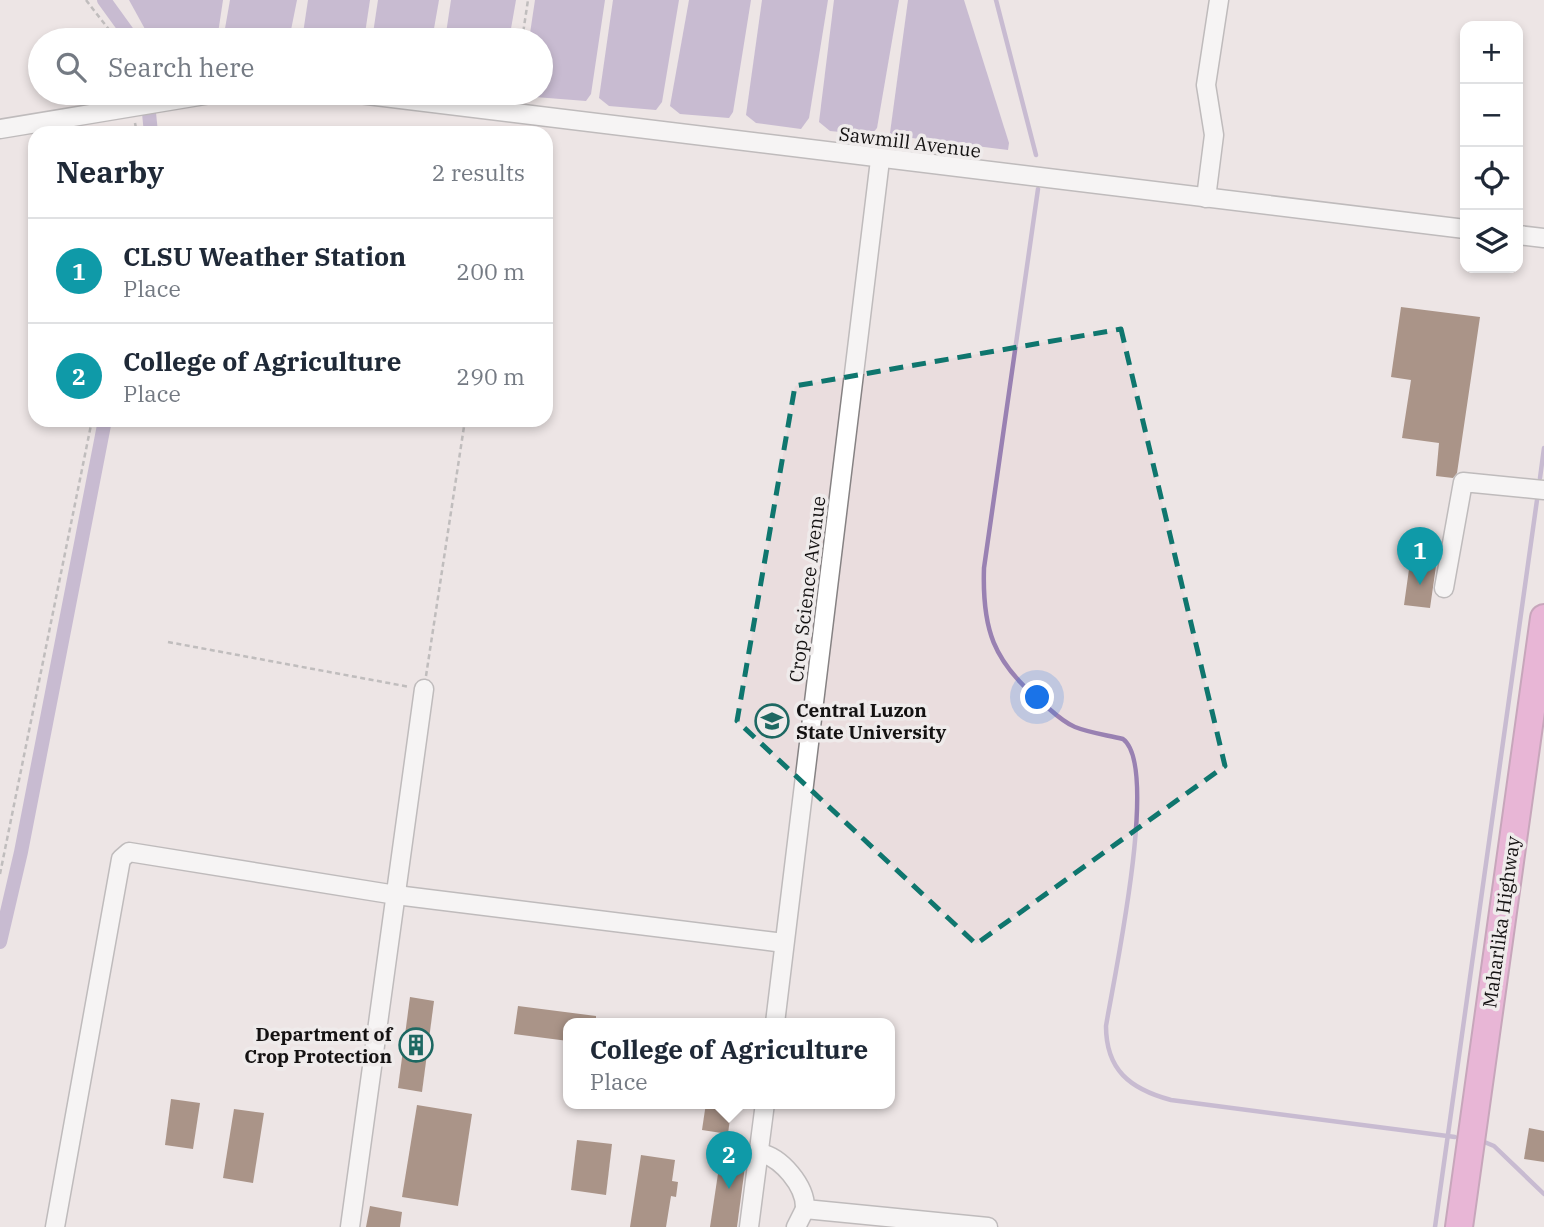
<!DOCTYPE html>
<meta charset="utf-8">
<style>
body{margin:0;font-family:"IBM Plex Serif",serif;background:#f2f2f3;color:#1f2937}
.controls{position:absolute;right:21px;top:21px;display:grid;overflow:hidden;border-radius:14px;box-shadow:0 4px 10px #0003}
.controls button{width:63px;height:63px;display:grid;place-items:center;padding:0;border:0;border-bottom:2px solid #e0e1e3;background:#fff;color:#1f2937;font:35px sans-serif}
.you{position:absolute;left:1038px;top:698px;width:24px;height:24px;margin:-18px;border:5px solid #fff;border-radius:50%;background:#1a73e8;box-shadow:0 0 0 10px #1a73e833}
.badge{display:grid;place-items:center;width:46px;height:46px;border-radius:50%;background:#0f766e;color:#fff;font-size:23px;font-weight:700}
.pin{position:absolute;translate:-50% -58px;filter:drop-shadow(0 2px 4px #0008)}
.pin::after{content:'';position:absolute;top:37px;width:24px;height:21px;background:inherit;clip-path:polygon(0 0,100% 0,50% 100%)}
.popup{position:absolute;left:563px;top:1018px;width:332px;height:91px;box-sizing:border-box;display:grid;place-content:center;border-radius:14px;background:#fff;filter:drop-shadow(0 2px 5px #0005);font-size:23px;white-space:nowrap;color:#747a83}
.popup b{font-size:26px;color:#1f2937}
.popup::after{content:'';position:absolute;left:50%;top:100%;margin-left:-14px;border:14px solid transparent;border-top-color:#fff}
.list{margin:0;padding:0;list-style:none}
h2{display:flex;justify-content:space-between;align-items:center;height:91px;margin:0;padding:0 28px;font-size:30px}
h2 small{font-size:23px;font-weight:400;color:#747a83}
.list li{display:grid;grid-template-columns:46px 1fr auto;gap:21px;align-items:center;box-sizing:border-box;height:105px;padding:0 28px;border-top:2px solid #e0e1e3}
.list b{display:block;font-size:26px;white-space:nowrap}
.list p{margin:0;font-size:23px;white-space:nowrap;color:#747a83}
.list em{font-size:23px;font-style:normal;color:#747a83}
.icon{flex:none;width:38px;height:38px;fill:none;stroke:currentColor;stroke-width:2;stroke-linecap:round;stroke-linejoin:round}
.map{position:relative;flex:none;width:1544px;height:1227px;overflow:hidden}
.search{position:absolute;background:#fff;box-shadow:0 4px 10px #0003;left:28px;top:28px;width:525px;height:77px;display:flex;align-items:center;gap:18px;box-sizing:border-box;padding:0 24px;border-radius:38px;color:#747a83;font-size:26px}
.panel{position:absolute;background:#fff;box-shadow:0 4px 10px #0003;left:28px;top:126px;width:525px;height:301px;border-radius:21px}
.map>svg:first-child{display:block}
</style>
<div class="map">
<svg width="1544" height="1227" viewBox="0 0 1544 1227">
<rect width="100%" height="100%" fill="#efebeb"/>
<!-- built -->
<path fill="#eaddde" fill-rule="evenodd" d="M0 0H1544V1227H0ZM1465 26H1518V268H1465ZM40 40H541V93H40ZM35 133H546V420H35ZM568 1023H890V1103H568Z"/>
<!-- water -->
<g fill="#9981b2">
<path d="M129 0H223L217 40H151Z"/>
<path d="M230 0H297L289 40H223Z"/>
<path d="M308 0H370L364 40H302Z"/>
<path d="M378 0H439L432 40H372Z"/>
<path d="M451 0H516L509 40H445Z"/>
<path d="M535 0H605L591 94 586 101 535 97 527 93H541V40H529Z"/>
<path d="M613 0H679L662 102 656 110 609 106 599 98Z"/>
<path d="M689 0H751L733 112 729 118 680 114 670 106Z"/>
<path d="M762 0H828L809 118 801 129 756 123 746 115Z"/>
<path d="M834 0H899L877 128 871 135 830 131 819 122Z"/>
<path d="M908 0H964L1009 143 1008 150 896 136 890 133Z"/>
</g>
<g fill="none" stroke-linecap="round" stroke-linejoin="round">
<!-- stream -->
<g stroke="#9981b2" stroke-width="4.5">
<path d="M996 0 1036 155"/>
<path d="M1038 189 984 568C982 629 993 661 1040 701 1051 710 1062 722 1075 727 1090 733 1107 735 1123 739 1160 766 1114 977 1106 1026 1106 1070 1130 1089 1171 1100L1455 1137"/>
<path d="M1540 478 1544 448"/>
<path d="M1482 1141 1494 1146 1544 1194"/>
<path d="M1435 1227 1537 500"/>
</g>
<!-- canal -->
<g stroke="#9981b2" stroke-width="14">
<path d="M104 0 133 40"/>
<path d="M147 93 151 133"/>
<path d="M0 942 21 852 105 420"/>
</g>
</g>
<!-- building -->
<g fill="#572b10">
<path d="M1401 307 1480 317 1457 473 1453 478 1436 476 1439 443 1402 438 1411 380 1391 377Z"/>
<path d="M1411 555 1426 557 1425 565 1436 566 1430 608 1404 605Z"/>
<path d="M410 997 434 1001 422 1092 398 1088Z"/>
<path d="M518 1006 596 1016V1023H568V1041L514 1034Z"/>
<path d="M171 1099 200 1103 193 1149 165 1145Z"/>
<path d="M706 1103H732L728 1134 702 1130Z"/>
<path d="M417 1105 472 1114 458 1206 402 1197Z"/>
<path d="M234 1109 264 1113 253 1183 223 1178Z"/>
<path d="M1529 1128 1544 1131V1162L1524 1159Z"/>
<path d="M577 1140 612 1144 606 1195 571 1190Z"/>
<path d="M722 1147 747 1151 737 1227H710Z"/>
<path d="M641 1155 675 1160 672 1181 678 1182 676 1197 671 1196 666 1227H630Z"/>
<path d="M370 1206 402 1212 400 1227H366Z"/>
</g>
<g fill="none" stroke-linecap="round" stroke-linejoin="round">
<defs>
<g id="minor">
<path d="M351 93 1465 229"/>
<path d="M0 129 217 93"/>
<path d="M1206 198 1214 135 1206 85 1219 0"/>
<path d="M1518 235 1544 238"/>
<path d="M1444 588 1463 482 1544 490"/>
<path d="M775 1023 880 160"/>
<path d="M760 1153C781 1157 806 1186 805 1209L988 1227"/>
<path d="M55 1227 121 859 129 852 396 895 784 943"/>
<path d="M350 1227 424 689"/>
<path d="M749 1227 765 1103"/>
<path d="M796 1227 805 1209"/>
</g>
<path id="highway" d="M1459 1227 1544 618"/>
</defs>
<!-- minor casing -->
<use href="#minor" stroke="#868283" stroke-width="21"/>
<!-- highway casing -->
<use href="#highway" stroke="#985381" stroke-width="30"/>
<!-- path -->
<g stroke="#888585" stroke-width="2.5" stroke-dasharray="5 3.5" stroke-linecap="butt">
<path d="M86 0 117 40"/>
<path d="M522 40 528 0"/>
<path d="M135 123 137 133"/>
<path d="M168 642 410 687"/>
<path d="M426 676 465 420"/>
<path d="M0 874 92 420"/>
</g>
<!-- minor -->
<use href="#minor" stroke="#fff" stroke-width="18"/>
<!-- highway -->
<use href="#highway" stroke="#df76bd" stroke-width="26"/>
</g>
<!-- marked area -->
<path d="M0 0H1544V1227H0ZM1121 329 1225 766 976 944 737 721 795 386Z" fill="#efebeb" fill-opacity=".55" fill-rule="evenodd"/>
<path fill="none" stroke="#0f766e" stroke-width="5" stroke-dasharray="14 9" stroke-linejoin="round" d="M1121 329 1225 766 976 944 737 721 795 386Z"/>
<!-- icons -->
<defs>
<symbol id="university-ring" viewBox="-11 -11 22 22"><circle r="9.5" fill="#efebeb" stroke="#1d6862" stroke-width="1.5"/><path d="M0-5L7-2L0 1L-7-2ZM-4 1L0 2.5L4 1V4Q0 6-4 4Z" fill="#1d6862"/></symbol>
<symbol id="building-ring" viewBox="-11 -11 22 22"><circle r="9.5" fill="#efebeb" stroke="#1d6862" stroke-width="1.5"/><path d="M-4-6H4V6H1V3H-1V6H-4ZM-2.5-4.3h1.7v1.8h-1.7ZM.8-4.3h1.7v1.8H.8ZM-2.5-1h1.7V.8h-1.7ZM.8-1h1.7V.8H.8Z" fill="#1d6862"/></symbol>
</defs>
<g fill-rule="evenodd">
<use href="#university-ring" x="753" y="702" width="38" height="38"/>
<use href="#building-ring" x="397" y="1026" width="38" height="38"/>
</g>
<g text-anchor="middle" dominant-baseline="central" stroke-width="7" stroke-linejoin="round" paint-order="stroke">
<!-- street labels -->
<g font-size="19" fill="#141212" stroke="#efebeb">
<text transform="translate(910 142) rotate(7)">Sawmill Avenue</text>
<text transform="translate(807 589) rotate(-83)">Crop Science Avenue</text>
<text transform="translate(1501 922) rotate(-82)">Maharlika Highway</text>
</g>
<!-- poi labels -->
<g font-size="19" font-weight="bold" fill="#141212" stroke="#efebeb" text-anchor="start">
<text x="796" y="710">Central Luzon<tspan x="796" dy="22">State University</tspan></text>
<text x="392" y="1034" text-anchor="end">Department of<tspan x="392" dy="22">Crop Protection</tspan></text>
</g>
</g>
</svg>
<div class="controls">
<button>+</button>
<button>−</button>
<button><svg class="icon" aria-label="locate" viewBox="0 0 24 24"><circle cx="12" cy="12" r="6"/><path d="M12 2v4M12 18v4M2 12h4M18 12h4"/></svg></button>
<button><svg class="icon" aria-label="layers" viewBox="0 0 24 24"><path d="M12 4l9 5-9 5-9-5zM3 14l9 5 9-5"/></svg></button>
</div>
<div class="you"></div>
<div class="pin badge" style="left:1420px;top:585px;background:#0f9aa8">1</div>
<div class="pin badge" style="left:729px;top:1189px;background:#0f9aa8">2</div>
<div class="popup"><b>College of Agriculture</b>Place</div>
<div class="search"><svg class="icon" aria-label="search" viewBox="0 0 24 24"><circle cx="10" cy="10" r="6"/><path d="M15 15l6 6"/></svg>Search here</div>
<section class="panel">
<h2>Nearby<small>2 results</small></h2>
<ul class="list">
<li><span class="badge" style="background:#0f9aa8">1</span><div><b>CLSU Weather Station</b><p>Place</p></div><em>200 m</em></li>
<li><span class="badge" style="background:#0f9aa8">2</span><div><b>College of Agriculture</b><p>Place</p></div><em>290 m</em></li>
</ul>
</section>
</div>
